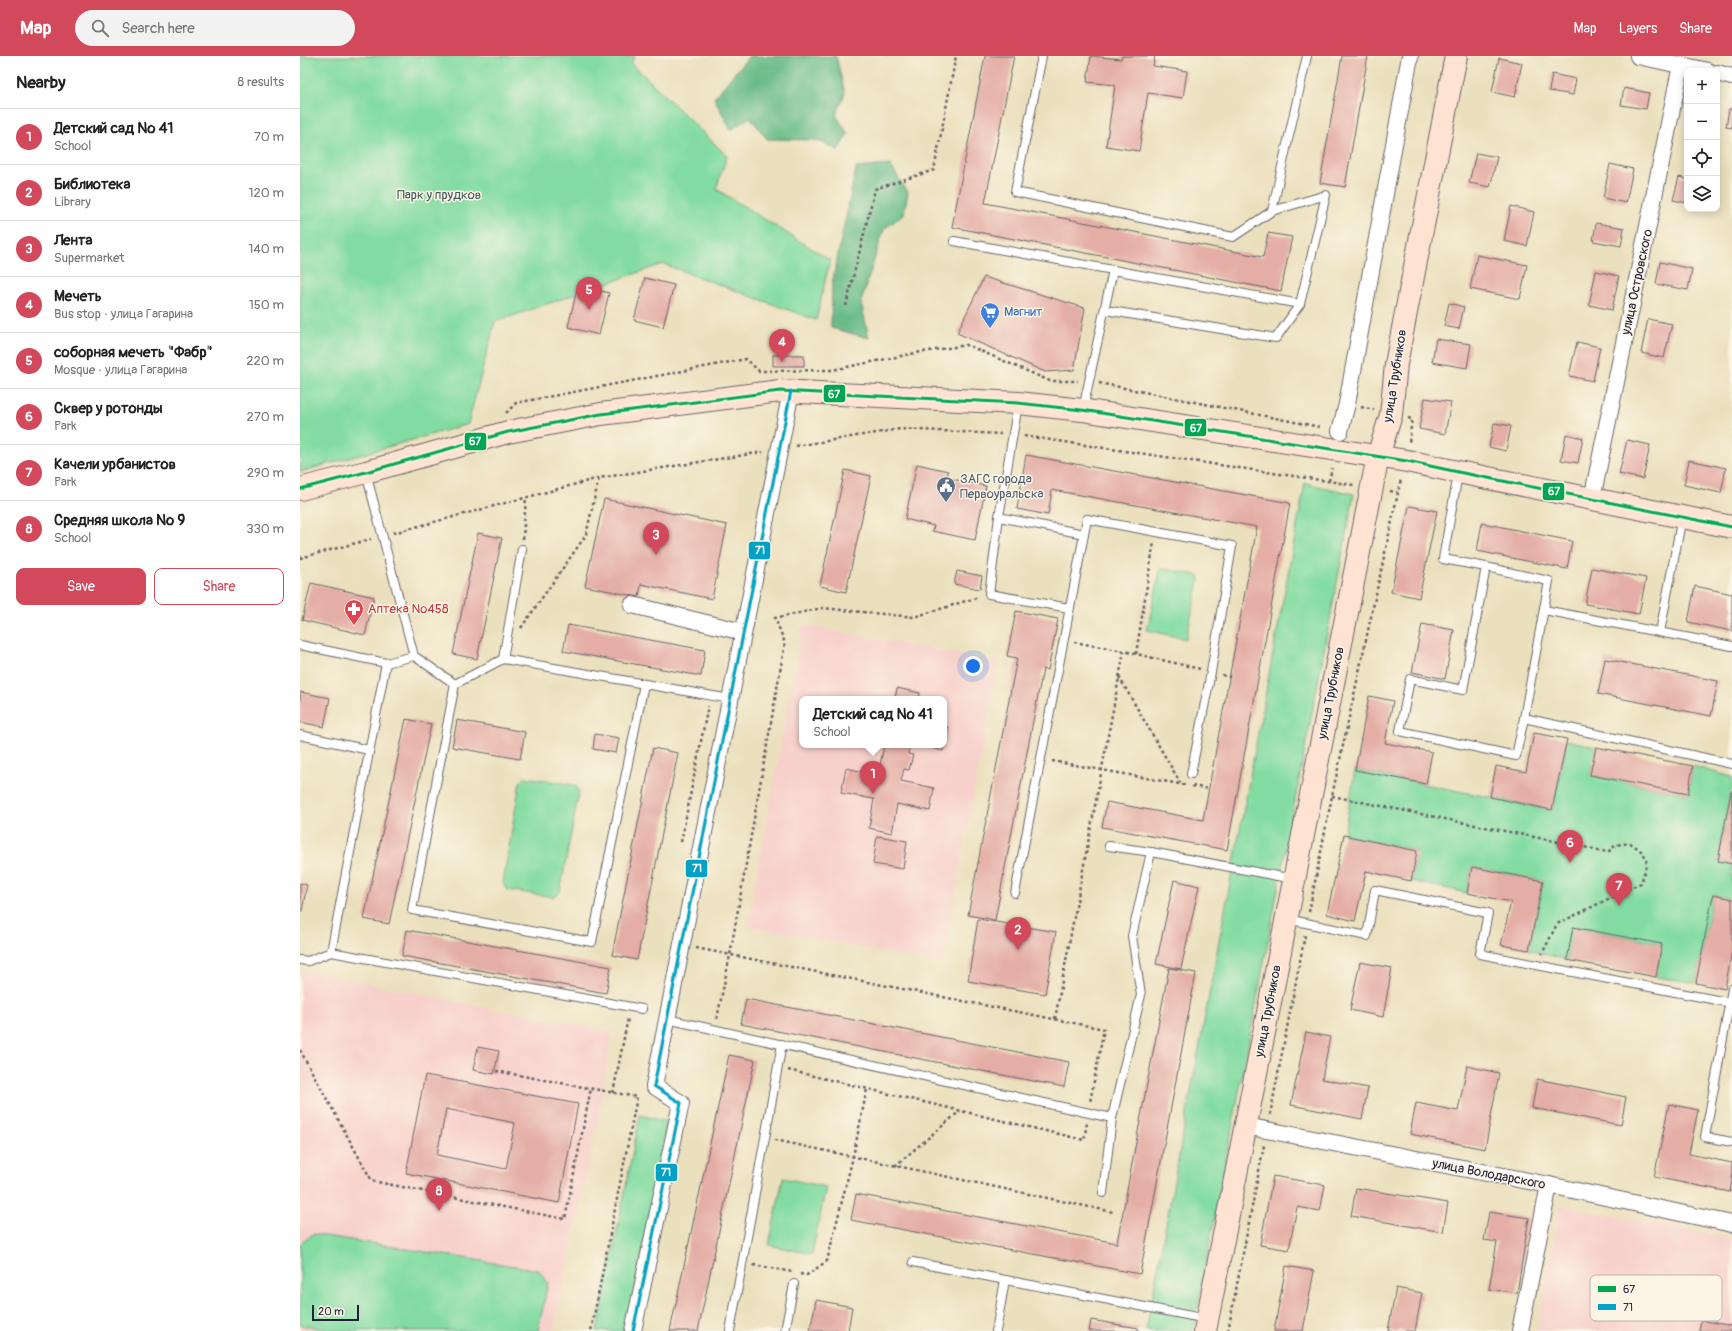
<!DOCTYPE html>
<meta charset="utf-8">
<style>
body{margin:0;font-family:Pangolin,sans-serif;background:#f2f2f2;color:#222}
.controls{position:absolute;right:12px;top:12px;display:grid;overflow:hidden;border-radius:8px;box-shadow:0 2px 10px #0003}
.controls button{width:36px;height:36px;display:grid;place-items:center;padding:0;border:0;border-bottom:1px solid #e0e0e0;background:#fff;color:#222;font:20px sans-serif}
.scale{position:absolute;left:12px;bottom:10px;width:47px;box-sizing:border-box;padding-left:4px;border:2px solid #22223b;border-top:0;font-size:11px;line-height:14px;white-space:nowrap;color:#22223b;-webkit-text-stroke:3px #fcf5e5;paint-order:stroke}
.you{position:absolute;left:673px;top:610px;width:14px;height:14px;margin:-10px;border:3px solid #fff;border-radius:50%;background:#1a73e8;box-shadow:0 0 0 6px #1a73e833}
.badge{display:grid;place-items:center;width:26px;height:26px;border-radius:50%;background:#d1495b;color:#fff;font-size:13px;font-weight:700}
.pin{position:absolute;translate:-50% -33px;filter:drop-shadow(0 1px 2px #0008)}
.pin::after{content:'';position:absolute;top:21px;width:14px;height:12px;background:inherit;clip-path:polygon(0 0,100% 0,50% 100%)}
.popup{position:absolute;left:499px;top:640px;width:148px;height:52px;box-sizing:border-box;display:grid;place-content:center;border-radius:8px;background:#fff;filter:drop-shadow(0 1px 3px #0005);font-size:13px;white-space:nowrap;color:#767676}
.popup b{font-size:15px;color:#222}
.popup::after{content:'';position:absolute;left:50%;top:100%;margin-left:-8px;border:8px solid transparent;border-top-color:#fff}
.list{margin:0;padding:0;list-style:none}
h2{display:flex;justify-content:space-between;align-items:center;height:52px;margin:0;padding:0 16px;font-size:17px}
h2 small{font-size:13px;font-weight:400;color:#767676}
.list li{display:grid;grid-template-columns:26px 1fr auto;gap:12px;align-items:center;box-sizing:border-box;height:56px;padding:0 16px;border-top:1px solid #e0e0e0}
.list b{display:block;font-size:15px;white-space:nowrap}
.list p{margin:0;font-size:13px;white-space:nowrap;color:#767676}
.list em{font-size:13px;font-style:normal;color:#767676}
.actions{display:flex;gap:8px;padding:12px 16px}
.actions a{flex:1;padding:9px 0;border:1px solid #d1495b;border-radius:8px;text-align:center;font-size:14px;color:#d1495b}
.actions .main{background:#d1495b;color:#fff}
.icon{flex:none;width:22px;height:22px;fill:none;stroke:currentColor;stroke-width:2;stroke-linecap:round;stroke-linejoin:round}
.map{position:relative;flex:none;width:1432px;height:1275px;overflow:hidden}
header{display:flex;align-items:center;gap:24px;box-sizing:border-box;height:56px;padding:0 20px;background:#d1495b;color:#fff}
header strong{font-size:19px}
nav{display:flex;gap:22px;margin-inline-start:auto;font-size:14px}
.search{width:280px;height:36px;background:#f2f2f2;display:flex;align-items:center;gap:10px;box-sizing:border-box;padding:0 14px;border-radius:22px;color:#767676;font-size:15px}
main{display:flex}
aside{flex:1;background:#fff}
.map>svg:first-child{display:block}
</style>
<header>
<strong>Map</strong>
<div class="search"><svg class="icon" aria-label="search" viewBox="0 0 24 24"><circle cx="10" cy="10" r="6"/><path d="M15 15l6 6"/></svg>Search here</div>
<nav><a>Map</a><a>Layers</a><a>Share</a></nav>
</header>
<main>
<aside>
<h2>Nearby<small>8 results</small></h2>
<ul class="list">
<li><span class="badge">1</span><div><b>Детский сад № 41</b><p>School</p></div><em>70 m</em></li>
<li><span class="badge">2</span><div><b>Библиотека</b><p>Library</p></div><em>120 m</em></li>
<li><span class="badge">3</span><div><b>Лента</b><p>Supermarket</p></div><em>140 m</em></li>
<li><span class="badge">4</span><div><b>Мечеть</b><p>Bus stop · улица Гагарина</p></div><em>150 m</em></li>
<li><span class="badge">5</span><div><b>соборная мечеть &quot;Фабр&quot;</b><p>Mosque · улица Гагарина</p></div><em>220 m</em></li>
<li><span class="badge">6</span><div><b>Сквер у ротонды</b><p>Park</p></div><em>270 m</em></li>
<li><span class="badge">7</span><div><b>Качели урбанистов</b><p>Park</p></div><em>290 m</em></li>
<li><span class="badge">8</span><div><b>Средняя школа № 9</b><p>School</p></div><em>330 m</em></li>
</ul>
<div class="actions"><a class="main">Save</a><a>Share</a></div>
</aside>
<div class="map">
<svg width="1432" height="1275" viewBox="0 0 1432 1275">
<rect width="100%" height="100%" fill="#fcf5e5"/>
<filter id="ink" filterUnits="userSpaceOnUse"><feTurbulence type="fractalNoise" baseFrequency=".025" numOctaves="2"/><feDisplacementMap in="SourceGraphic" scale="8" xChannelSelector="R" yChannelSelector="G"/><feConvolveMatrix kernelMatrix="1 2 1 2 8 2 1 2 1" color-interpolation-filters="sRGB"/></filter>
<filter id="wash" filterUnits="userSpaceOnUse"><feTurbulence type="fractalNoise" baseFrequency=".012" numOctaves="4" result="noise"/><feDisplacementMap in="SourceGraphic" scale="16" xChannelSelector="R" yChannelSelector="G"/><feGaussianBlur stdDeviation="0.9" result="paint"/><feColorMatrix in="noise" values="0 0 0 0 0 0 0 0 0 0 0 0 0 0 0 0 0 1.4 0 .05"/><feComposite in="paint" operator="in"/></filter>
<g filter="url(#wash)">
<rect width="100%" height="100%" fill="#ebe0bd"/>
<!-- built -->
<g fill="#f7d0cb" fill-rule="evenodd">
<path d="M503 569 698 606 642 907 447 870ZM502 643H644V689H502Z"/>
<path d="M0 914 312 976 303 1034 254 1275H0Z"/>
<path d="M1260 1150 1432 1182V1275H1237Z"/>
</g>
<!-- green -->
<g fill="#82dca2" stroke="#527f6e">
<path d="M0 0H335L331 7 427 100 416 133 530 204 516 264 363 208 195 266 168 368 0 416Z"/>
<path d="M1005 427 1054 438 893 1275H846Z"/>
<path d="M861 512 900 520 886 583 847 574Z"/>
<path d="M1267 684 1296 691 1290 719 1388 738 1393 710 1432 721V731L1418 805 1432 808V843L1413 839 1396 927 1356 921 1362 888 1274 871 1267 904 1229 894 1243 825 1172 811 1167 837 1111 825 1117 795 1044 779 1055 714 1252 754Z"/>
<path d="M225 721 275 729 279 735 260 836 254 841 207 834 203 827 220 726Z"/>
<path d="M340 1059 367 1066 327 1275H297Z"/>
<path d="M483 1122 526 1131 512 1198 469 1189Z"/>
<path d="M13 1178 239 1214 248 1227 238 1275H35L0 1269V1188Z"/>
</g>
<!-- forest -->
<g fill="#69bc88" stroke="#466f62">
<path d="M449 0H536L545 37 536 59 548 78 538 94 516 84 467 83 450 61 431 74 414 42Z"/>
<path d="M590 109 608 136 604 158 584 173 561 246 569 282 531 272 532 228 556 112Z"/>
</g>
<g id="blocks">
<!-- building -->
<g fill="#e4ada6" fill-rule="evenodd">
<path d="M685 0H714L685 147 963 201 968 177 992 181 981 235 652 171Z"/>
<path d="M791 0 821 3 822 0H855L853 10 887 15 883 42 848 37 839 95 806 90 815 29 787 26Z"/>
<path d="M1042 0H1068L1045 131 1020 127Z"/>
<path d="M1199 2 1222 7 1215 41 1192 36Z"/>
<path d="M1252 18 1276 23 1273 39 1249 35Z"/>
<path d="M1324 32 1349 37 1346 53 1321 49Z"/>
<path d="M1429 53H1432V72L1426 71Z"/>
<path d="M1176 97 1197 101 1190 131 1169 127Z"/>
<path d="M1310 108 1333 113 1326 147 1303 142Z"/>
<path d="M1379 121 1387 123V147L1373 144Z"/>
<path d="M1211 150 1234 156 1227 190 1204 185Z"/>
<path d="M1296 167 1324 172 1321 190 1293 185Z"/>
<path d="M1177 199 1227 209 1220 243 1170 233Z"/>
<path d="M1360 206 1392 213 1388 234 1356 228Z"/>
<path d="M1296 215 1319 220 1312 254 1289 249Z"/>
<path d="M684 221 785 252 774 314 745 316 657 277Z"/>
<path d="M345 222 374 229 363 271 334 264Z"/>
<path d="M278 229 309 237 299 279 268 271Z"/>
<path d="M1149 247 1164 251 1159 273 1144 270Z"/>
<path d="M1348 263 1372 268 1364 302 1341 297Z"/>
<path d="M1136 283 1171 288 1167 312 1132 306Z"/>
<path d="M1277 286 1300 291 1293 325 1269 320Z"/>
<rect x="473" y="299" width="31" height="11"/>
<path d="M1125 342 1151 346 1145 378 1119 373Z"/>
<path d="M1194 367 1211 370 1206 395 1189 391Z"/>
<path d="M1266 378 1283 382 1278 407 1261 404Z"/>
<path d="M1327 384 1350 389 1343 423 1319 418Z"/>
<path d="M726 399 990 447 927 794 802 771 807 746 903 764 957 471 752 434 748 459 717 453Z"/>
<path d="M1389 404 1426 412 1421 437 1384 429Z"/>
<path d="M617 408 648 415 647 422 686 430 675 484 632 475 634 470 605 463Z"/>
<path d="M545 414 571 420 546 536 520 530Z"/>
<path d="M304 443 427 469 412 543 341 528 339 541 285 530Z"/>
<path d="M1109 450 1137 455 1119 542 1091 536Z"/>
<path d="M1182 467 1272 485 1267 513 1177 495Z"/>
<path d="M178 477 202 482 177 603 153 598Z"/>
<path d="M1292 512 1346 522 1339 558 1285 548Z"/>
<path d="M657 515 682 520 680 533 654 528Z"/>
<path d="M11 527 74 541 65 579 2 564Z"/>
<path d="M1395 530 1432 538V575L1388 566Z"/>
<path d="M716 555 758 563 748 614 743 613 695 864 668 859 717 602 707 600Z"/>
<path d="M1122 568 1154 574 1145 623 1112 616Z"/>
<path d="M268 569 405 594 401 620 263 595Z"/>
<path d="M1305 603 1418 625 1411 660 1298 638Z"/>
<path d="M597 632 620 637 619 643H595Z"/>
<path d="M0 636 30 642 24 671 0 666Z"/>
<path d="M1069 640 1093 645 1085 687 1132 696 1126 728 1055 714Z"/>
<path d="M106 663 131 668 89 868 64 863Z"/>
<path d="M157 664 225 676 220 703 152 691Z"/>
<path d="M644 670 648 671 645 687H644Z"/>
<path d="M1234 677 1267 683 1252 754 1190 741 1196 710 1226 716Z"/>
<path d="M295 678 319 682 316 697 293 693Z"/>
<path d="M584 689H610L608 698 613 699 609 714 604 713 601 725 634 732 630 755 597 748 592 777 569 772 574 743 541 737 546 712 578 719Z"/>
<path d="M618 689H644L643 695Z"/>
<path d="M1296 691 1393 710 1388 738 1290 719Z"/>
<path d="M353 692 378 697 337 904 312 899Z"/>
<path d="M1431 735H1432V808L1418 805Z"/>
<path d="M1044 779 1117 795 1111 825 1066 815 1055 865 1027 858Z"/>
<path d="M577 780 607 785 603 813 573 808Z"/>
<path d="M1172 811 1243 825 1229 894 1201 889 1211 846 1167 837Z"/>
<path d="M874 824 899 830 881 913 856 908Z"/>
<path d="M0 827 7 829 2 855 0 854Z"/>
<path d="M1413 839 1432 843V894L1425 933 1396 927Z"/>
<path d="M678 863 756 876 745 938 668 925Z"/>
<path d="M1273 871 1362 888 1356 921 1267 904Z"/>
<path d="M107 874 311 911 306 937 102 900Z"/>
<path d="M1060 906 1092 912 1083 961 1050 954Z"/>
<path d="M869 912 896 917 840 1218 551 1164 556 1138 817 1187Z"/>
<path d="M446 943 769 1006 764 1031 441 968Z"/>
<path d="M1006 976 1030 981 1022 1023 1068 1032 1062 1063 991 1049Z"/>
<path d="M178 991 199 995 194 1018 173 1014Z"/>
<path d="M429 999 455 1004 398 1275H370Z"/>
<path d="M1167 1010 1199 1017 1185 1093 1110 1078 1116 1047 1158 1055Z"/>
<path d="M125 1019 278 1048 259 1147 106 1117ZM146 1053 215 1067 206 1113 137 1099Z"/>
<path d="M1237 1023 1326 1041 1321 1069 1232 1052Z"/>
<path d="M1369 1048 1398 1054 1389 1098 1432 1107V1124L1430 1136 1354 1121Z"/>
<path d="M973 1120 1025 1129 1020 1155 997 1151 989 1194 960 1189Z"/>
<path d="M1056 1132 1148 1147 1143 1176 1051 1160Z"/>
<path d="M1189 1156 1229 1162 1217 1237 1189 1233 1197 1186 1184 1184Z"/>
<path d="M986 1210 1014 1215 1003 1275H974Z"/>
<path d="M1096 1232 1122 1237 1115 1275H1088Z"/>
<path d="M516 1244 552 1251 548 1275H510Z"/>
<path d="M791 1264 838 1272V1275H789Z"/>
<path d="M1401 1264 1432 1270V1275H1399Z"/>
</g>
</g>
</g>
<g filter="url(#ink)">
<use href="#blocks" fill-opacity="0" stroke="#686468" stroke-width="1"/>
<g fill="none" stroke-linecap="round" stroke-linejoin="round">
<defs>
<g id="lane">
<path d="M742 0 715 136 933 181 972 155 1026 139 1000 248 976 282 805 254"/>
<path d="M972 155 1007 0"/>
<path d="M654 185 1000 248"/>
<path d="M718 348 699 461 689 538 769 552"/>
<path d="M783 353 813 214"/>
<path d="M66 417 114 600 155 628"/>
<path d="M1158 418 1143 503 1186 511 1163 634 1110 623 1100 675 1216 700 1224 662 1432 708"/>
<path d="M699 461 784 478"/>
<path d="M222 493 203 603 430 643"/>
<path d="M1186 511 1249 525 1224 662"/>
<path d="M1244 554 1432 590"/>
<path d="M1360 576 1382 461"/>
<path d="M0 589 86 607"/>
<path d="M114 600 86 607 31 896 342 953"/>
<path d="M203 603 155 628 112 854 292 886 344 628"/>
<path d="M0 679 69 694"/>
<path d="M809 790 851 796 993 823"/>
<path d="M715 837 787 463 932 490 911 616 891 718"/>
<path d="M987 863 1067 880 1075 834 1188 857 1180 898 1432 947"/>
<path d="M0 904 8 905 31 896"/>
<path d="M1432 933 1405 1081 1432 1086"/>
<path d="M367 963 812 1062"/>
<path d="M803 1137 812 1062 841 939 832 880 851 796"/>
<path d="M613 1206 907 1263"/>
<path d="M430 1275 482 988"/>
<path d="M485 1275 494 1228"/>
<path d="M696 1275 705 1224"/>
</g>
<g id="street">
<path d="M1338 0 1408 15"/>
<path d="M1417 17 1432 21"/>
<path d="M1040 375 1047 348 1110 0"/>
<path d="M1292 443 1381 9"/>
<path d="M332 549 443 576"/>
<path d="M946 1070 1249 1129 1432 1168"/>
<path d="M333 1275 381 1047 354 1030 491 335"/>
<path d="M1220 1275 1249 1129"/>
</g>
<g id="secondary">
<path d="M0 433 66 416 208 376 301 358 480 335 718 347 782 354 1107 405 1158 416 1432 471"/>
<path d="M905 1275 1078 400 1091 359 1096 308 1156 0"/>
</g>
</defs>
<!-- lane casing -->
<use href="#lane" stroke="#686468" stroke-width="10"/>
<!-- street casing -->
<use href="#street" stroke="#686468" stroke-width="18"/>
<!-- secondary casing -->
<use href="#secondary" stroke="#686468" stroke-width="24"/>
<!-- path -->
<g stroke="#686468" stroke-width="2.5" stroke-dasharray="3 3" stroke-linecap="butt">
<path d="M546 250 575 133 634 114 656 0"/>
<path d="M799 327 1020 371"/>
<path d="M1061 351 1074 354"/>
<path d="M206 357 216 347 446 303 459 315 532 314 616 297 667 289 750 325H778"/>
<path d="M1108 362 1112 363 1109 387"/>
<path d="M724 380 1054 429"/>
<path d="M496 390 600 373 701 378"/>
<path d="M1029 425 1032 412"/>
<path d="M1090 435 1097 436"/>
<path d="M93 477 299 422 463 396"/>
<path d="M223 483 226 441"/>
<path d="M0 502 71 483"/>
<path d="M221 572 286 479 299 422"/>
<path d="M774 586 824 595 900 613"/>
<path d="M836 598 854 486"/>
<path d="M922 619 930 621"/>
<path d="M819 621 881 728"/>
<path d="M752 705 885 729"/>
<path d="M892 730 909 733"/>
<path d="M1032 740 1308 796 1316 789 1330 787C1351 800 1348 805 1341 827L1257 868 1242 898"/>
<path d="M381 786 408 650"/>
<path d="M1009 856 1032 740 1101 423"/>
<path d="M396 892 804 973 790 1046"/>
<path d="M417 963 430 899 485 587 475 562 522 552 614 561 679 541"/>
<path d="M755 963 824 595"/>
<path d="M0 994 72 1125 265 1163 291 1032"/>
<path d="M488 1014 784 1084 787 1067"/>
<path d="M196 1015 337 1041 291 1275"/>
<path d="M313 1037 328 962"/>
<path d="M970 1059 1005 879"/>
<path d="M475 1084 813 1156"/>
<path d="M595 1110 660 1055"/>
<path d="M453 1209 493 1216"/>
<path d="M500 1218 507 1219 527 1205 553 1101 567 1033"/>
<path d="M928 1275 964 1089"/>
</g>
<!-- lane -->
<use href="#lane" stroke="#fff" stroke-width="8"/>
<!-- street -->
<use href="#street" stroke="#fff" stroke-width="16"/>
<!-- secondary -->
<use href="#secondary" stroke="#fee3d2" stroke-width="22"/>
<defs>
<path id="bus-1" d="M0 433 66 416 208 376 301 358 480 335 718 347 782 354 1107 405 1158 416 1432 471"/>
<path id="bus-2" d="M333 1275 381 1047 354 1030 491 335"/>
</defs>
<!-- bus-1 casing -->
<use href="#bus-1" stroke="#fcf5e5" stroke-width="6"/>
<!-- bus-2 casing -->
<use href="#bus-2" stroke="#fcf5e5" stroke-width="6"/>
<!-- bus-1 -->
<use href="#bus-1" stroke="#00a651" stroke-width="3"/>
<!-- bus-2 -->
<use href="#bus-2" stroke="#02a2c7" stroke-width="3"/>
</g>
</g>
<!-- icons -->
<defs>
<symbol id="supermarket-pin" viewBox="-11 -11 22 30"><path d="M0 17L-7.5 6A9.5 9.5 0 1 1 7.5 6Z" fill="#3f7fe0" stroke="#fcf5e5"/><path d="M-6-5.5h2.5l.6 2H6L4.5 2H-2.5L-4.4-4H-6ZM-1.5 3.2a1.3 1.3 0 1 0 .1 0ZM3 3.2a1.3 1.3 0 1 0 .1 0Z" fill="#fff"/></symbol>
<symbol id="civic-pin" viewBox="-11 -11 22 30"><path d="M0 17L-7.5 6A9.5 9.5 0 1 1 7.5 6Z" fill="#5c6f8a" stroke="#fcf5e5"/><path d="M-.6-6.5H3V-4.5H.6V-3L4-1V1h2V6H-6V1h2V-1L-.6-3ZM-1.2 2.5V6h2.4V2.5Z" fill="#fff"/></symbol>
<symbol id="pharmacy-pin" viewBox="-11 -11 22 30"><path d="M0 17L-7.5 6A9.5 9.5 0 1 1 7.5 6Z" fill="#e0444e" stroke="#fcf5e5"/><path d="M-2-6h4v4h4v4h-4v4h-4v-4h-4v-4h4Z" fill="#fff"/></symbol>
</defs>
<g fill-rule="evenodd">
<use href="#supermarket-pin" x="679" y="245" width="22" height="30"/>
<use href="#civic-pin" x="635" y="419" width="22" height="30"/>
<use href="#pharmacy-pin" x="43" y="542" width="22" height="30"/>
</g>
<g text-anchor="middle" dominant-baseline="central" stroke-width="3" stroke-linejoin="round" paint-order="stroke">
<!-- park labels -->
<g font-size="13" fill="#3f5a5a" stroke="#fcf5e5">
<text x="139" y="139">Парк у прудков</text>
</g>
<!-- street labels -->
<g font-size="13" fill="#22223b" stroke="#fcf5e5">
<text transform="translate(1337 226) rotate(-78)">улица Островского</text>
<text transform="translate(1095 320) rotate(-81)">улица Трубников</text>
<text transform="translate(1031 637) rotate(-79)">улица Трубников</text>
<text transform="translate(968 955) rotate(-79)">улица Трубников</text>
<text transform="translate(1189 1118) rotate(11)">улица Володарского</text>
</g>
<!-- shop labels -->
<g font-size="13" fill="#366cbe" stroke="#fcf5e5" text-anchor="start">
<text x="704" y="256">Магнит</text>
</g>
<!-- service labels -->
<g font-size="13" fill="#4e5e75" stroke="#fcf5e5" text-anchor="start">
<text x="660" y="423">ЗАГС города<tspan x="660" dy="15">Первоуральска</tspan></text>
</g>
<!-- health labels -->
<g font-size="13" fill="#be3a42" stroke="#fcf5e5" text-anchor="start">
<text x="68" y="553">Аптека №458</text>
</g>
</g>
<!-- legend -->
<rect x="1290" y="1219" width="132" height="46" rx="6" fill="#fcf5e5" stroke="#bbb6b2" stroke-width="1"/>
<rect x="1298" y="1230" width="18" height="6" fill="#00a651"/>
<rect x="1298" y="1248" width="18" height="6" fill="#02a2c7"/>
<g font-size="11" fill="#22223b">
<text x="1323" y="1237">67</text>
<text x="1323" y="1255">71</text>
</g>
<g stroke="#fcf5e5" stroke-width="1.5">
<rect x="523" y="328" width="23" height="19" rx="4" fill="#00a651"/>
<rect x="884" y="362" width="23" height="19" rx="4" fill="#00a651"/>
<rect x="164" y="376" width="23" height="19" rx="4" fill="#00a651"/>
<rect x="1242" y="426" width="23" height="19" rx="4" fill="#00a651"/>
<rect x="448" y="485" width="23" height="19" rx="4" fill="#02a2c7"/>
<rect x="385" y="803" width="23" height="19" rx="4" fill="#02a2c7"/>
<rect x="355" y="1107" width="23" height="19" rx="4" fill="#02a2c7"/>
</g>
<g font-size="11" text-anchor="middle" font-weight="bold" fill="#fff">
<text x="534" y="342">67</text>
<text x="896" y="376">67</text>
<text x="175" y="389">67</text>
<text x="1254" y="439">67</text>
<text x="460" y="498">71</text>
<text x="397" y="816">71</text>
<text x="366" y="1120">71</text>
</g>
</svg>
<div class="controls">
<button>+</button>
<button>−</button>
<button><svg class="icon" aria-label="locate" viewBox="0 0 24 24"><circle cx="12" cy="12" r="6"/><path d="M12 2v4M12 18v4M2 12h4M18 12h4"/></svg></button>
<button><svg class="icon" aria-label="layers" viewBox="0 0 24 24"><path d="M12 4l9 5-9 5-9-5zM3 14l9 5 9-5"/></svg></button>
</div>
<div class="scale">20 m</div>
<div class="you"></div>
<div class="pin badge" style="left:573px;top:738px">1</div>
<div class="popup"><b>Детский сад № 41</b>School</div>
<div class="pin badge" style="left:718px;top:894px">2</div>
<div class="pin badge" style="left:356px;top:499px">3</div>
<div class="pin badge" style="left:482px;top:306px">4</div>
<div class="pin badge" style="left:289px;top:254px">5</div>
<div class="pin badge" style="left:1270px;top:807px">6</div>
<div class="pin badge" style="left:1319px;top:850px">7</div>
<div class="pin badge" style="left:139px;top:1155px">8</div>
</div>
</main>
